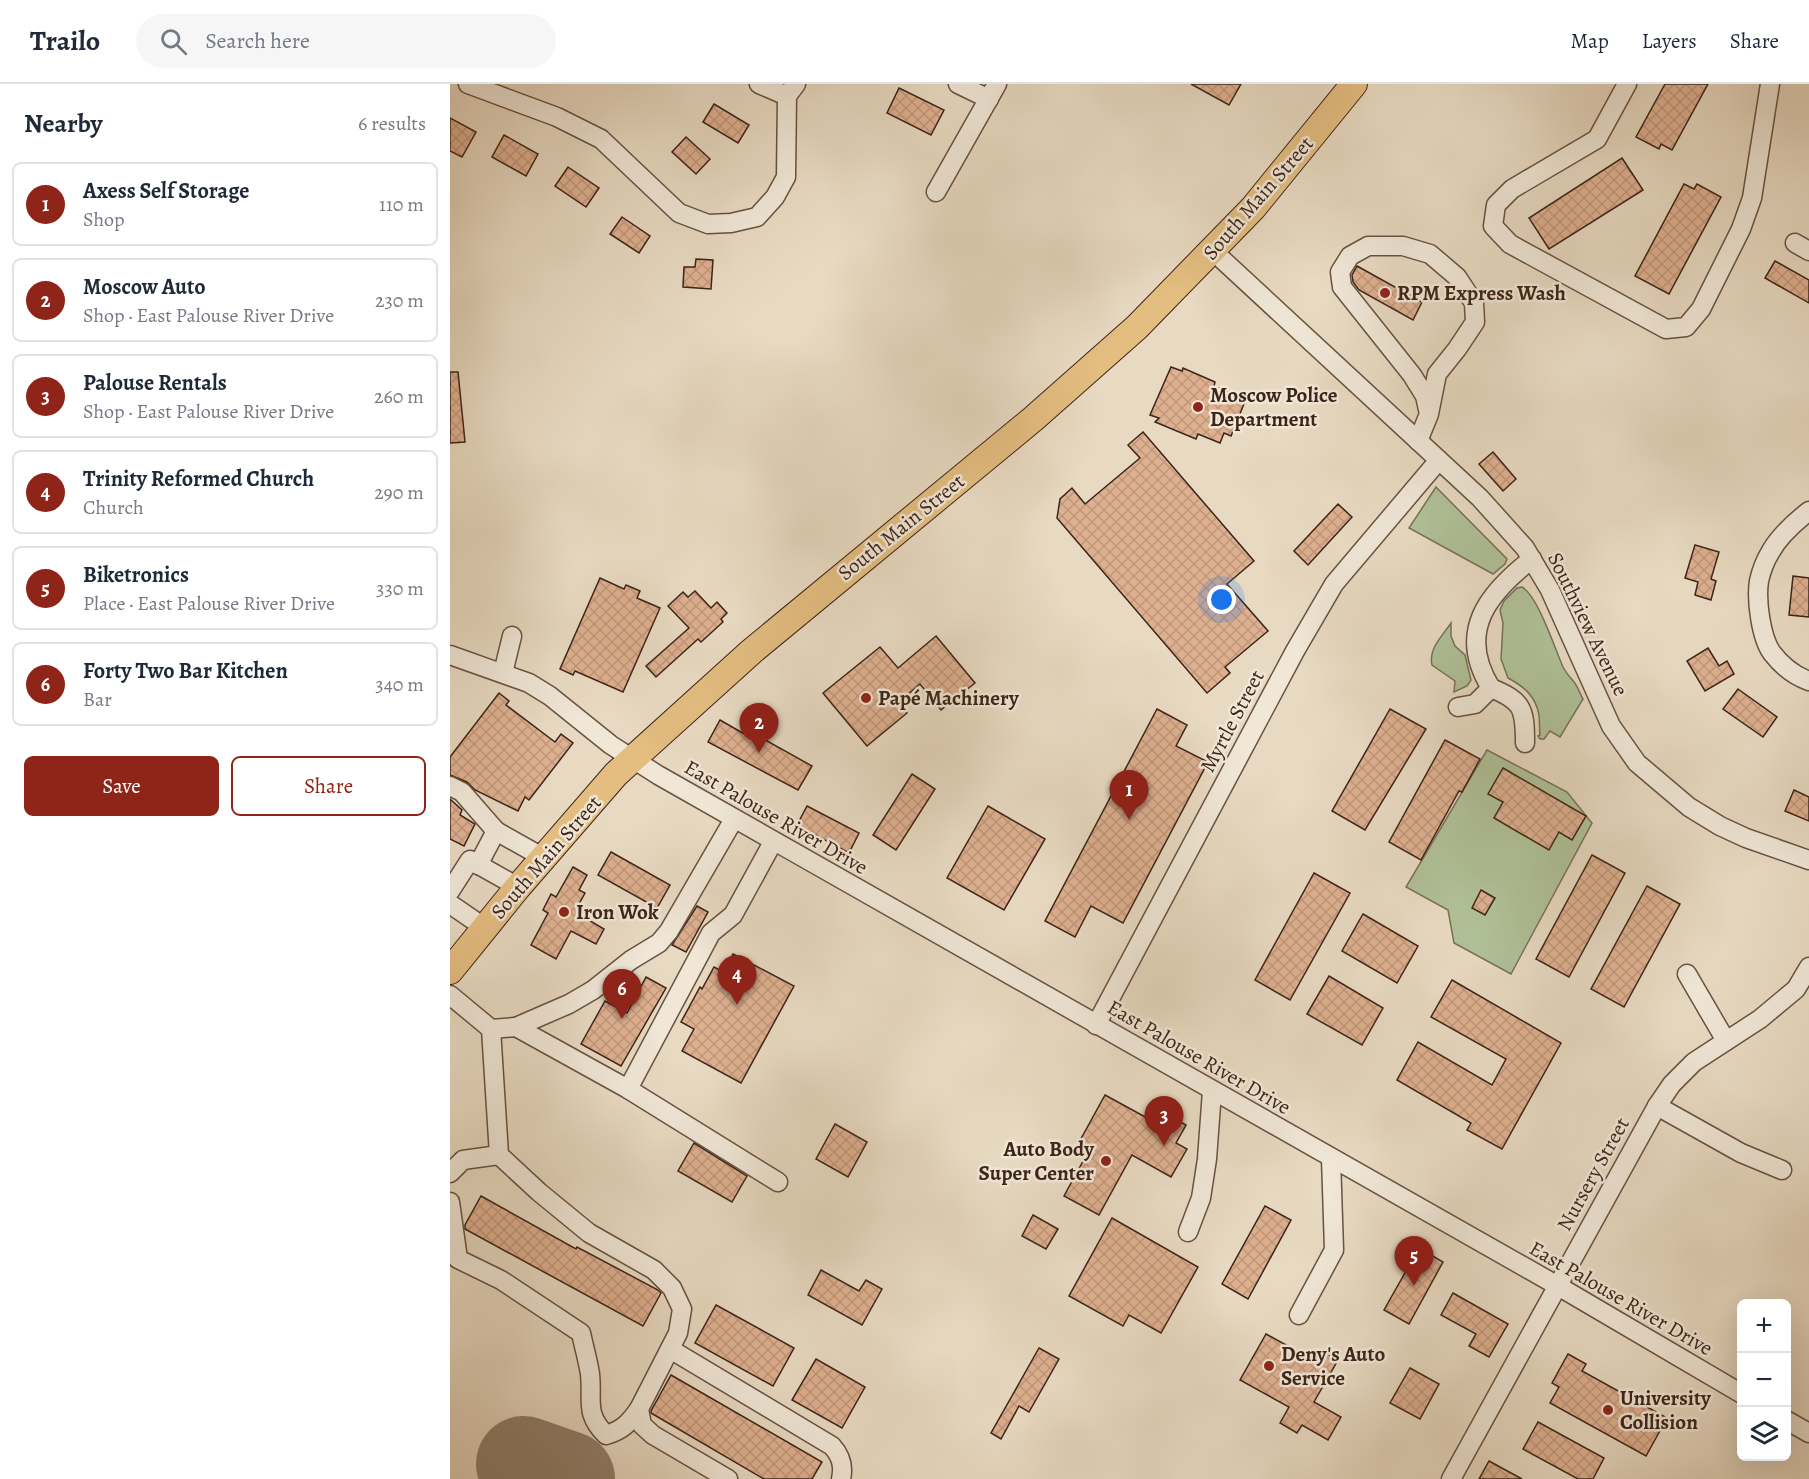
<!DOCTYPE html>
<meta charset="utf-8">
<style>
body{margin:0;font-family:Alegreya,serif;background:#f6f6f7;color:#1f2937}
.controls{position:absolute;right:18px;bottom:18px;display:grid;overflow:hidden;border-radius:9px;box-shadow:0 6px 24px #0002}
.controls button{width:54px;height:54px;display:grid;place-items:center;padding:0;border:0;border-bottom:2px solid #e0e1e3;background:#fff;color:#1f2937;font:30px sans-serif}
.you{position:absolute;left:772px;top:516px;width:21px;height:21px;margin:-15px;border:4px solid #fff;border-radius:50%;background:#1a73e8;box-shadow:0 0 0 9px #1a73e833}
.badge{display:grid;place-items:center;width:39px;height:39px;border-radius:50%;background:#8f2418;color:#fff;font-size:20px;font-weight:700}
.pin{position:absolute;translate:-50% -50px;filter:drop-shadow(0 2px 3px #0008)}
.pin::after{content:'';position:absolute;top:32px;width:21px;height:18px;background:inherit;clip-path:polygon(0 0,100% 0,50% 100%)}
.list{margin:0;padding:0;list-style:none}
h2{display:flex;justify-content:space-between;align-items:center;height:78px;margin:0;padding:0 24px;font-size:26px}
h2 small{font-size:20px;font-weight:400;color:#747a83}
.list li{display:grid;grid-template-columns:39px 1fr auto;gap:18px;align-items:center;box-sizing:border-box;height:84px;margin:0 12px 12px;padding:0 12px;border:2px solid #e0e1e3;border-radius:9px}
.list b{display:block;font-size:22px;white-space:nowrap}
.list p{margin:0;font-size:20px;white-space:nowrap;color:#747a83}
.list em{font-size:20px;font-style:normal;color:#747a83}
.actions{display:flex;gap:12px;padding:18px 24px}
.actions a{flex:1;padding:14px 0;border:2px solid #8f2418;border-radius:9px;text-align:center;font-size:21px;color:#8f2418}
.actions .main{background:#8f2418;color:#fff}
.icon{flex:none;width:33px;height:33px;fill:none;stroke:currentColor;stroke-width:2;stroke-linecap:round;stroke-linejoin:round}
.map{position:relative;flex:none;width:1359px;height:1395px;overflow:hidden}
header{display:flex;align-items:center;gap:36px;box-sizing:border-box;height:84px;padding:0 30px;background:#fff;border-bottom:2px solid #e0e1e3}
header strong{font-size:28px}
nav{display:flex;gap:33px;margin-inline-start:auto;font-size:21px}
.search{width:420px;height:54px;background:#f6f6f7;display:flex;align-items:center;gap:15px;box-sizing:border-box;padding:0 21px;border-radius:33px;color:#747a83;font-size:22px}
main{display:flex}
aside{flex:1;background:#fff}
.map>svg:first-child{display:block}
</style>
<header>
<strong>Trailo</strong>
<div class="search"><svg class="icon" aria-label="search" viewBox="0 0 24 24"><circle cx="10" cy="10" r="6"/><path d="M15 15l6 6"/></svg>Search here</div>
<nav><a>Map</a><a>Layers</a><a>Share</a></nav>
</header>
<main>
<aside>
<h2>Nearby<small>6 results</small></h2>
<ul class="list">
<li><span class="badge">1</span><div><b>Axess Self Storage</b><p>Shop</p></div><em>110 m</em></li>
<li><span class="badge">2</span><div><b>Moscow Auto</b><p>Shop · East Palouse River Drive</p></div><em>230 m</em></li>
<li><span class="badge">3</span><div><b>Palouse Rentals</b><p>Shop · East Palouse River Drive</p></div><em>260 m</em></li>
<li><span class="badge">4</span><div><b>Trinity Reformed Church</b><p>Church</p></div><em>290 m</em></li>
<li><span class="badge">5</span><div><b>Biketronics</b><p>Place · East Palouse River Drive</p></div><em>330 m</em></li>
<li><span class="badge">6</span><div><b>Forty Two Bar Kitchen</b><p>Bar</p></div><em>340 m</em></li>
</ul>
<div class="actions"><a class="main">Save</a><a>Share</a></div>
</aside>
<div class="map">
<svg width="1359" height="1395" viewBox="0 0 1359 1395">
<defs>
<pattern id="building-cross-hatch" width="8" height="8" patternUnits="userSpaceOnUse" patternTransform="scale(1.5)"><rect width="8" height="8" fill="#deb090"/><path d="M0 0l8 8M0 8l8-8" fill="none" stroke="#bf977b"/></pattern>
</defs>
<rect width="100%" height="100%" fill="#e8dac2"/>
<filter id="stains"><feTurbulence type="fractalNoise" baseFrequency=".00333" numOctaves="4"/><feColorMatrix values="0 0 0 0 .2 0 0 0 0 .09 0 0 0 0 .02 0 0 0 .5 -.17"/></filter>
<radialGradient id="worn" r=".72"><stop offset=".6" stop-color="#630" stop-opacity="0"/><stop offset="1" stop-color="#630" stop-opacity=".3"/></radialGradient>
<!-- grass -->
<g fill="#b0c198" stroke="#767258" stroke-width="1.5">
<path d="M986 403 1057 475 1055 480 1043 490 959 444Z"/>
<path d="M1072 503C1088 512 1105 565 1113 583 1116 589 1120 593 1124 598 1128 603 1130 610 1133 615L1110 653 1100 647 1094 655H1090L1088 652 1090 651C1089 644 1090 638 1089 631 1086 612 1073 602 1058 594L1051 575 1053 539 1050 526 1054 517 1067 504Z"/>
<path d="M1001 539V552L1005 562 1015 571 1021 596 1017 602 1004 608 1005 597 982 581C978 565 993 551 1001 539Z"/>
<path d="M1037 666 1117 708 1142 739 1061 890 1004 859 998 826 956 803Z"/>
</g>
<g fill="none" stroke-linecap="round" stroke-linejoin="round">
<!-- runway -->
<path stroke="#927f6d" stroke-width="96" d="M74 1380 117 1395"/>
</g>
<!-- building -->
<g fill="url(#building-cross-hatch)" stroke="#3d2418" stroke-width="1.5">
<path d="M741 0H791L779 21Z"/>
<path d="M1215 0H1258L1222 66 1211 60 1209 65 1186 53Z"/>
<path d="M449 4 494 26 481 51 437 29Z"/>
<path d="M264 20 299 41 288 59 253 38Z"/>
<path d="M0 34 26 48 12 73 0 67Z"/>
<path d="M54 51 88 70 76 92 42 73Z"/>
<path d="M236 53 260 75 246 90 222 68Z"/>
<path d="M1172 74 1193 106 1099 165 1079 134Z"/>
<path d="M118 83 149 104 136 123 105 102Z"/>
<path d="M1234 100 1244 105 1247 100 1271 113 1219 210 1185 192Z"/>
<path d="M172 133 200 152 189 169 160 150Z"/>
<path d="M246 175 263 176 261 205 233 203 234 183H245Z"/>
<path d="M1325 177 1359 196V219L1315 194Z"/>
<path d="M907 182 972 218 963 236 909 206 903 198 902 191Z"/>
<path d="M721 283 732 287 733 284 765 298 764 302 796 315 781 352 774 349 770 359 748 350 746 355 705 338 709 334 700 331Z"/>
<path d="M0 288H8L15 358 0 359Z"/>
<path d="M693 348 804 477 777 500 818 547 775 583 780 589 757 609 607 434 610 415 622 404 635 420 690 374 678 361Z"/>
<path d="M1043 368 1066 395 1053 407 1029 380Z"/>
<path d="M888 420 902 433 858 481 844 467Z"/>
<path d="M1245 461 1269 468 1261 495 1266 497 1261 516 1245 511 1248 498 1235 494Z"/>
<path d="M1343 492 1359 494V533L1339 531Z"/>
<path d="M150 494 174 505 176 501 190 507 187 514 210 524 173 608 125 587 123 591 110 585Z"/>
<path d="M245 507 261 524 267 518 277 529 271 535 273 538 251 558 248 555 206 593 196 582 239 544 218 522 233 508 238 513Z"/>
<path d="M486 552 525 599 491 626 470 600 448 619 457 629 417 662 373 609 430 563 448 584Z"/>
<path d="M1258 564 1269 582 1277 577 1284 590 1255 607 1237 577Z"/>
<path d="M1288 605 1327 633 1313 653 1273 625Z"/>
<path d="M49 609 59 617 56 621 105 658 111 650 123 659 79 716 75 713 68 727 25 706 17 698 0 691V673Z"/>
<path d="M707 625 737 641 726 662 758 678 673 839 641 822 625 853 595 837Z"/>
<path d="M940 625 976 645 915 746 882 727Z"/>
<path d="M270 636 296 651 299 647 362 682 348 706 258 658Z"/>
<path d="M995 656 1030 675 1012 708 1009 707 971 776 939 758Z"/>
<path d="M1053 684 1136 732 1122 756 1109 748 1099 766 1044 734 1053 718 1038 710Z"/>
<path d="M462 690 485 705 446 766 423 751Z"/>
<path d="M1344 706 1359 713V737L1335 727Z"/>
<path d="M0 715 12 726 10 731 25 740 14 762 0 755Z"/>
<path d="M357 722 409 749 399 769 347 741Z"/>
<path d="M538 722 595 755 554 826 497 794Z"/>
<path d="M161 768 220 801 207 824 148 791Z"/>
<path d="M1142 771 1175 789 1119 893 1086 875Z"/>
<path d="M123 783 137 791 129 806 135 809 129 820 135 823 130 831 154 845 146 860 121 847 106 875 81 861 98 829 93 826 101 810 106 813Z"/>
<path d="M864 789 900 809 840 916 805 896Z"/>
<path d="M1197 802 1230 820 1174 923 1141 905Z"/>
<path d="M1031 806 1045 814 1035 831 1022 824Z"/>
<path d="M247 822 258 828 236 868 222 861Z"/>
<path d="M913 830 968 862 947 899 892 867Z"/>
<path d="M283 870 344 902 291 999 232 967 244 945 231 938 250 903 252 905 264 883 273 888Z"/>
<path d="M879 892 933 924 912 961 857 930Z"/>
<path d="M196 893 216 904 171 982 131 960 155 917 177 929Z"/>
<path d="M1002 896 1111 959 1052 1065 1017 1046 1021 1039 947 996 968 958 1042 1001 1056 975 981 933Z"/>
<path d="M655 1011 708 1040 714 1029 736 1041 726 1059 737 1065 721 1093 682 1071 649 1131 614 1112 638 1068 627 1062Z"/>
<path d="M385 1040 417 1058 398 1093 366 1075Z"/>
<path d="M244 1059 297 1092 282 1118 228 1087Z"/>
<path d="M31 1112 126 1165 127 1163 208 1206 211 1209 193 1242 15 1145V1141Z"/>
<path d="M815 1122 841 1136 798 1215 772 1200Z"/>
<path d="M583 1131 608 1145 596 1165 572 1152Z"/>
<path d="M662 1134 748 1183 711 1249 679 1231 673 1242 619 1212Z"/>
<path d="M969 1164 993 1178 959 1240 934 1226Z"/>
<path d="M371 1186 409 1207 416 1196 432 1205 412 1241 358 1211Z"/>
<path d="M1003 1209 1058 1240 1039 1273 1019 1262 1026 1250 991 1231Z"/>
<path d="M266 1221 344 1264 323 1302 245 1259Z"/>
<path d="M816 1250 865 1277 871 1266 888 1276 864 1318 891 1333 878 1356 852 1341 847 1349 830 1339 839 1323 790 1296Z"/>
<path d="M589 1264 609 1275 579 1328 569 1322 551 1355 541 1349Z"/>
<path d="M1118 1270 1136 1280 1132 1287 1217 1334 1196 1372 1100 1319 1109 1303 1102 1299Z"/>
<path d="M366 1275 415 1303 392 1344 342 1316Z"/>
<path d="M960 1284 989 1300 970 1335 940 1319Z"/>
<path d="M221 1291 372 1378 362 1395H314L201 1329V1327Z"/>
<path d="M1088 1338 1154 1374 1143 1395H1128L1073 1365Z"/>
<path d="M1039 1377 1072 1395H1029Z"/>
</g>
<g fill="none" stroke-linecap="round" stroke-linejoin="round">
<defs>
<g id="minor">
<path d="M18 0 107 33 151 55 229 129 258 140 281 139 307 133 325 113 336 93 337 12 346 0"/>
<path d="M309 0 337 12"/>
<path d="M508 0 539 15"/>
<path d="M1177 0 1147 55 1062 105 1046 121 1043 142 1060 160 1216 245 1236 243 1251 225 1291 145 1302 114 1320 0"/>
<path d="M486 108 547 0"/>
<path d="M1345 159 1359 167"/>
<path d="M763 167 1030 414 1075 464 1100 506 1161 642 1187 679 1239 723 1270 742 1296 754 1359 776"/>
<path d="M968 357 979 330 987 290 1007 265 1025 238 1024 219 1007 193 980 170 953 162H918L900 172 890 188 892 203 962 291 975 312 979 330"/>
<path d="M1359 427C1345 438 1330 451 1321 467 1316 475 1311 488 1309 497 1306 516 1311 554 1322 569 1332 582 1345 592 1359 597"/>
<path d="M0 571 79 599 100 612 161 661 208 691 1108 1202 1292 1310"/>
<path d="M53 589 62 552"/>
<path d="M1041 604C1073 617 1075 625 1075 659"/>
<path d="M1008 623 1025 620 1041 604C1006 548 1038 509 1082 475"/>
<path d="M0 702 12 708 46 747"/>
<path d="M28 781 46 747 94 774"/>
<path d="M0 807 20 776 68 803"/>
<path d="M0 820 35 844"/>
<path d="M1237 890 1276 957"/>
<path d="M0 911 41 945 66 943 178 1005 328 1098"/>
<path d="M646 941 845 567 884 500 989 376"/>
<path d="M66 943 119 920 143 906 181 876 209 859 219 847 284 735"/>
<path d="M41 945 49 1071 89 1108 139 1149 204 1186 222 1204 232 1225 228 1249 189 1325 192 1341 203 1351 278 1395"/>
<path d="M178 1005 261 849 283 831 323 758"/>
<path d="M1207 1022 1291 1069 1332 1086"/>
<path d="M0 1089 13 1076 49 1071"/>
<path d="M0 1118 8 1175 51 1196 131 1249C134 1263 138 1277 140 1290 143 1317 134 1329 156 1351 173 1346 179 1339 189 1325"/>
<path d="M738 1148 751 1114 757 1075 762 1007"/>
<path d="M849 1231 884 1166 881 1074"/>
<path d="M220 1265 382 1362C391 1372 394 1382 391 1395"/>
<path d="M1336 1336 1359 1349"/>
<path d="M1001 1395 1207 1022 1222 1000 1244 978 1310 935 1346 905 1359 883"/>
</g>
<path id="highway" d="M0 887 68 803 166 690 302 567 583 335 687 243 803 124 904 0"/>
</defs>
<!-- minor casing -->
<use href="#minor" stroke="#685242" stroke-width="21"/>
<!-- highway casing -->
<use href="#highway" stroke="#3d2418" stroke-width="28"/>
<!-- minor -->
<use href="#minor" stroke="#f0e7d7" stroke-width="18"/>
<!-- highway -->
<use href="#highway" stroke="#e4bd81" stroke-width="26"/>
</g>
<!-- markers -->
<g fill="#8f2418" stroke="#f0e7d7" stroke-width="2">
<circle cx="935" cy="209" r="6"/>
<circle cx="748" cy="323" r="6"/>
<circle cx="416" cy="614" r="6"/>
<circle cx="114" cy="828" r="6"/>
<circle cx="656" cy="1077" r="6"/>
<circle cx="819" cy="1282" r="6"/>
<circle cx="1158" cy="1326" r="6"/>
</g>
<g text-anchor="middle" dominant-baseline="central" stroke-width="5" stroke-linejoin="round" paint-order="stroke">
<!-- street labels -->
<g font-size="21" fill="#3d2418" stroke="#f0e7d7">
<text transform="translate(808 114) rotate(-49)">South Main Street</text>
<text transform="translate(451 443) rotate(-39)">South Main Street</text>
<text transform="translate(1138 540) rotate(64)">Southview Avenue</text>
<text transform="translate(782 637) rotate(-62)">Myrtle Street</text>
<text transform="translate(326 733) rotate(30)">East Palouse River Drive</text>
<text transform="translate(96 773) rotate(-49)">South Main Street</text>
<text transform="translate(749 973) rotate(30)">East Palouse River Drive</text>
<text transform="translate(1143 1090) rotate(-61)">Nursery Street</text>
<text transform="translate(1171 1214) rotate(30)">East Palouse River Drive</text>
</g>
<!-- poi labels -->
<g font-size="21" font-weight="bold" fill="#3d2418" stroke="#f0e7d7" text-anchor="start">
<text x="947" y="209">RPM Express Wash</text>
<text x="760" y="311">Moscow Police<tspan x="760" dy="24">Department</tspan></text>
<text x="428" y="614">Papé Machinery</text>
<text x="126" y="828">Iron Wok</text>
<text x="644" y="1065" text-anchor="end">Auto Body<tspan x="644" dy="24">Super Center</tspan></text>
<text x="831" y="1270">Deny's Auto<tspan x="831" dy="24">Service</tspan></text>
<text x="1170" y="1314">University<tspan x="1170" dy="24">Collision</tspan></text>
</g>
</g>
<rect width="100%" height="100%" filter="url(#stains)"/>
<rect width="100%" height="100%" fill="url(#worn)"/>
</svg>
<div class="controls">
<button>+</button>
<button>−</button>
<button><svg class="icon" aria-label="layers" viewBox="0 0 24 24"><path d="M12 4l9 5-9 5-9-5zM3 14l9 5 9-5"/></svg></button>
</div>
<div class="you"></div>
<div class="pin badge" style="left:679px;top:736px">1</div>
<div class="pin badge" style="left:309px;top:669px">2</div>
<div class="pin badge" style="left:714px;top:1062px">3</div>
<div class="pin badge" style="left:287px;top:921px">4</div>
<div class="pin badge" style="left:964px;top:1202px">5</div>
<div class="pin badge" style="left:172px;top:935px">6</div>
</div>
</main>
